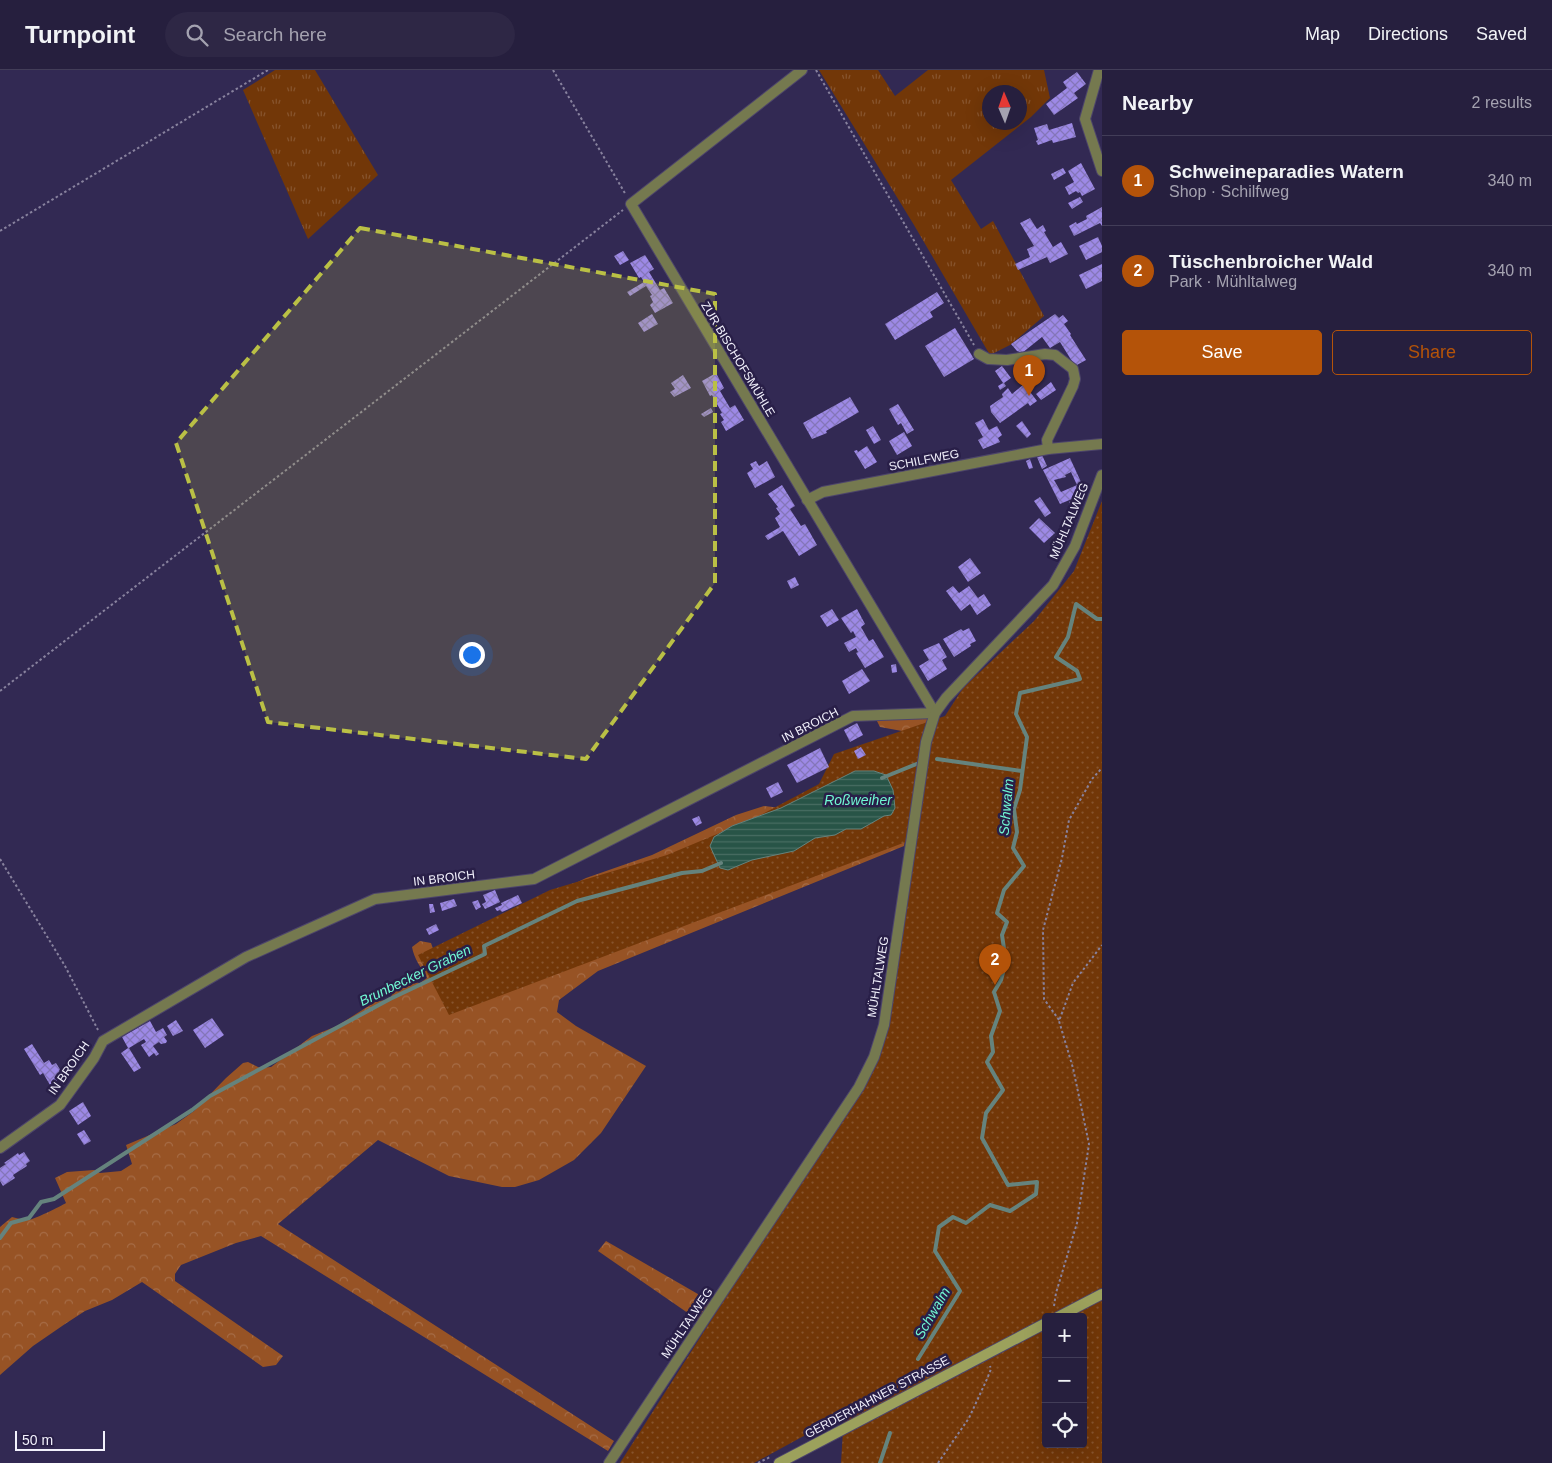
<!DOCTYPE html>
<meta charset="utf-8">
<style>
body{margin:0;font-family:Helvetica,sans-serif;background:#2e2745;color:#f1f3f6}
.controls{position:absolute;right:15px;bottom:15px;display:grid;overflow:hidden;border-radius:5px;box-shadow:0 5px 20px #0002}
.controls button{width:45px;height:45px;display:grid;place-items:center;padding:0;border:0;border-bottom:1px solid #423d58;background:#261f3e;color:#f1f3f6;font:25px sans-serif}
.compass{position:absolute;left:982px;top:15px;width:45px;height:45px;border-radius:50%;background:#261f3e;box-shadow:0 5px 20px #0002;rotate:358deg}
.scale{position:absolute;left:15px;bottom:12px;width:90px;box-sizing:border-box;padding-left:5px;border:2px solid #f2f1fc;border-top:0;font-size:14px;line-height:18px;white-space:nowrap;color:#f2f1fc;-webkit-text-stroke:4px #291f48;paint-order:stroke}
.you{position:absolute;left:471px;top:584px;width:18px;height:18px;margin:-12px;border:4px solid #fff;border-radius:50%;background:#1a73e8;box-shadow:0 0 0 8px #1a73e833}
.badge{display:grid;place-items:center;width:32px;height:32px;border-radius:50%;background:#b45309;color:#fff;font-size:16px;font-weight:700}
.pin{position:absolute;translate:-50% -41px;filter:drop-shadow(0 1px 2px #0008)}
.pin::after{content:'';position:absolute;top:26px;width:18px;height:15px;background:inherit;clip-path:polygon(0 0,100% 0,50% 100%)}
.list{margin:0;padding:0;list-style:none}
h2{display:flex;justify-content:space-between;align-items:center;height:65px;margin:0;padding:0 20px;font-size:21px}
h2 small{font-size:16px;font-weight:400;color:#a4a2b0}
.list li{display:grid;grid-template-columns:32px 1fr auto;gap:15px;align-items:center;box-sizing:border-box;height:90px;padding:0 20px;border-top:1px solid #423d58}
.list b{display:block;font-size:19px;white-space:nowrap}
.list p{margin:0;font-size:16px;white-space:nowrap;color:#a4a2b0}
.list em{font-size:16px;font-style:normal;color:#a4a2b0}
.actions{display:flex;gap:10px;padding:15px 20px}
.actions a{flex:1;padding:11px 0;border:1px solid #b45309;border-radius:5px;text-align:center;font-size:18px;color:#b45309}
.actions .main{background:#b45309;color:#fff}
.icon{flex:none;width:28px;height:28px;fill:none;stroke:currentColor;stroke-width:2;stroke-linecap:round;stroke-linejoin:round}
.map{position:relative;flex:none;width:1102px;height:1393px;overflow:hidden}
header{display:flex;align-items:center;gap:30px;box-sizing:border-box;height:70px;padding:0 25px;background:#261f3e;border-bottom:1px solid #423d58}
header strong{font-size:24px}
nav{display:flex;gap:28px;margin-inline-start:auto;font-size:18px}
.search{width:350px;height:45px;background:#2e2745;display:flex;align-items:center;gap:12px;box-sizing:border-box;padding:0 18px;border-radius:28px;color:#a4a2b0;font-size:19px}
main{display:flex}
aside{flex:1;background:#261f3e}
.map>svg:first-child{display:block}
</style>
<header>
<strong>Turnpoint</strong>
<div class="search"><svg class="icon" aria-label="search" viewBox="0 0 24 24"><circle cx="10" cy="10" r="6"/><path d="M15 15l6 6"/></svg>Search here</div>
<nav><a>Map</a><a>Directions</a><a>Saved</a></nav>
</header>
<main>
<div class="map">
<svg width="1102" height="1393" viewBox="0 0 1102 1393">
<defs>
<pattern id="grass-tufts" width="24" height="20" patternUnits="userSpaceOnUse" patternTransform="scale(1.25)"><rect width="24" height="20" fill="#723708"/><path d="M3 7l-1-3M5 7V3M7 7l1-3M15 17l-1-3M17 17v-4M19 17l1-3" fill="none" stroke="#87542d"/></pattern>
<pattern id="forest-crowns" width="20" height="18" patternUnits="userSpaceOnUse" patternTransform="scale(1.25)"><rect width="20" height="18" fill="#975325"/><path d="M2 6a3 3 0 1 1 6 0M12 15a3 3 0 1 1 6 0" fill="none" stroke="#a66c46"/></pattern>
<pattern id="park-dots" width="8" height="8" patternUnits="userSpaceOnUse" patternTransform="scale(1.25)"><rect width="8" height="8" fill="#723708"/><path d="M2 2h.1M6 6h.1" fill="none" stroke="#87542d" stroke-width="1.8" stroke-linecap="round"/></pattern>
<pattern id="water-rules" width="6" height="5" patternUnits="userSpaceOnUse" patternTransform="scale(1.25)"><rect width="6" height="5" fill="#285447"/><path d="M0 2.5h6" fill="none" stroke="#486d62"/></pattern>
<pattern id="building-cross-hatch" width="8" height="8" patternUnits="userSpaceOnUse" patternTransform="scale(1.25)"><rect width="8" height="8" fill="#9d89e6"/><path d="M0 0l8 8M0 8l8-8" fill="none" stroke="#8476b8"/></pattern>
</defs>
<rect width="100%" height="100%" fill="#322953"/>
<!-- grass -->
<g fill="url(#grass-tufts)" fill-rule="evenodd">
<path d="M275 0H315L378 105 308 169 243 20Z"/>
<path d="M819 0H878L895 26 928 0H1044L1050 28 1031 47 951 110 981 159 993 151 1044 246 1010 275 990 285 914 155ZM989 22H1019V52H989Z"/>
</g>
<!-- forest -->
<g fill="url(#forest-crowns)">
<path d="M911 642 926 646 930 650 918 697 904 776 598 901 559 930 557 942 576 956 646 996 601 1063 574 1090 539 1110 515 1117H502L449 1106 378 1070 278 1154 614 1371 608 1381 261 1166 236 1173 181 1195 175 1204V1211L283 1286 276 1295 263 1297 142 1212 112 1230 85 1241 65 1254 33 1276 0 1305V1157L12 1147C17 1148 23 1150 28 1150 33 1150 61 1136 66 1133L55 1108 67 1102 94 1100 100 1103 121 1101 132 1094 126 1075 176 1054 194 1041 226 1008 243 993 248 992 260 998 271 997 312 966 337 956 375 932 390 929 395 918 406 912 420 913 427 908C421 897 414 889 412 877L420 871 431 873 436 887 442 893 539 844 537 832 586 808 652 785 736 745 764 736 781 738 732 756 714 767 710 776 720 798 728 800 752 790 794 781 815 768 835 765 846 759H861L884 746 891 745 895 738 893 720C909 707 916 685 921 666L913 663 880 657 875 647 900 646Z"/>
<path d="M606 1171 710 1231 698 1250 598 1181Z"/>
</g>
<!-- park -->
<path fill="url(#park-dots)" fill-rule="evenodd" d="M1102 431V1393H841L844 1344 754 1393H620L876 992 911 770 449 945 418 885 550 820 667 785 753 749 819 714 834 684 945 646 963 618 1034 551 1074 501ZM1046 1247H1083V1374H1046Z"/>
<!-- water -->
<path fill="url(#water-rules)" stroke="#65837d" d="M855 701H874L886 705 893 720 895 738 891 745 884 746 861 759H846L835 765 815 768 794 781 752 790 728 800 720 798 710 776 714 767 732 756 781 738Z"/>
<g fill="none" stroke-linecap="round" stroke-linejoin="round">
<!-- stream -->
<g stroke="#65837d" stroke-width="4">
<path d="M937 689 1022 701"/>
<path d="M882 708 919 693"/>
<path d="M0 1168 11 1153 29 1148 41 1132 54 1129 192 1040 210 1026 390 929 485 884 484 876 577 831 682 803 702 801 721 793"/>
<path d="M918 1289 960 1221 935 1181 939 1157 953 1147 966 1153 990 1135 1010 1141 1036 1124 1037 1112 1008 1115 982 1068 986 1043 1003 1020 987 992 993 982 991 966 1000 941 994 922 1001 910 1006 892 1002 865 1007 852 997 843 1004 820 1024 796 1013 778 1017 762 1014 739 1020 720 1027 667 1016 644 1020 623 1080 609 1077 601 1056 587 1068 567 1076 534 1097 549H1102"/>
<path d="M880 1393 890 1363"/>
</g>
</g>
<!-- building -->
<g fill="url(#building-cross-hatch)" fill-rule="evenodd">
<path d="M1077 2 1086 14 1074 23 1078 28 1054 45 1046 34 1067 18 1063 12Z"/>
<path d="M1072 53 1076 67 1053 73 1052 70 1038 75 1036 71 1038 70 1034 58 1047 54 1049 60Z"/>
<path d="M1081 93 1095 119 1082 126 1080 122 1078 123 1076 121 1069 125 1065 117 1074 112 1068 101Z"/>
<path d="M1063 98 1066 103 1054 110 1051 104Z"/>
<path d="M1080 127 1083 132 1072 139 1068 133Z"/>
<path d="M1102 137V156L1100 153 1074 166 1069 156 1076 152 1077 154 1087 149 1086 146Z"/>
<path d="M1030 148 1037 159 1043 155 1046 161 1044 162 1053 177 1061 172 1068 184 1050 193 1047 187 1018 200 1015 194 1030 187 1027 179 1034 176 1020 153Z"/>
<path d="M1098 167 1102 176V182L1086 190 1079 176Z"/>
<path d="M623 181 629 190 620 195 614 186Z"/>
<path d="M645 185 654 199 649 202 660 220 664 218 673 233 655 243 650 235 653 232 650 226 652 225 646 216 630 226 627 222 644 212 641 207 639 208 630 193Z"/>
<path d="M1102 194V211L1086 219 1079 205Z"/>
<path d="M937 222 944 233 930 242 933 247 895 270 885 254Z"/>
<path d="M652 244 658 254 644 262 638 253Z"/>
<path d="M1055 244 1059 248 1063 245 1068 251 1064 254 1071 264 1070 265 1086 290 1075 296 1060 272 1050 278 1042 267 1022 283 1017 281 1011 274Z"/>
<path d="M955 258 974 289 944 307 925 276Z"/>
<path d="M1002 296 1011 308 1004 313 1006 316 1000 320 998 316 1003 313 995 301Z"/>
<path d="M716 303 724 318 720 321 730 338 735 335 744 350 726 361 721 352 724 350 720 344 722 343 712 325 710 326 702 311Z"/>
<path d="M683 305 691 318 674 327 670 322 675 319 671 313Z"/>
<path d="M1051 312 1056 320 1041 330 1036 324Z"/>
<path d="M1024 314 1037 331 1030 336 1028 333 1000 353 991 342 990 336 1003 327 1002 324 1008 318 1012 324Z"/>
<path d="M850 327 859 342 826 361 827 363 812 369 803 353Z"/>
<path d="M898 334 914 360 907 364 901 353 898 355 889 339Z"/>
<path d="M711 338 713 342 704 347 701 344Z"/>
<path d="M983 349 989 360 997 356 1002 365 998 368 1000 372 983 379 978 370 983 367 975 353Z"/>
<path d="M1022 351 1031 364 1027 368 1016 356Z"/>
<path d="M873 356 881 370 874 374 866 360Z"/>
<path d="M904 362 912 376 897 385 889 371Z"/>
<path d="M867 376 877 392 865 399 854 381 857 380 858 382Z"/>
<path d="M1042 385 1047 396 1042 399 1037 387Z"/>
<path d="M1070 388 1086 423 1060 434 1043 400ZM1071 402 1077 415 1061 422 1054 410 1066 407 1065 405Z"/>
<path d="M1030 389 1033 398 1029 399 1026 391Z"/>
<path d="M756 391 759 396 767 391 775 407 755 418 747 403 753 399 750 394Z"/>
<path d="M782 415 795 436 790 439 801 456 805 454 817 475 799 486 783 461 768 470 765 466 780 457 775 448 780 444 776 438 778 437 768 424Z"/>
<path d="M1040 427 1051 443 1045 447 1034 431Z"/>
<path d="M1072 430 1078 438 1074 440 1069 432Z"/>
<path d="M1039 448 1055 463 1044 473 1029 458Z"/>
<path d="M970 488 981 503 968 512 958 497Z"/>
<path d="M795 507 799 515 791 519 787 511Z"/>
<path d="M953 516 959 523 969 516 978 528 984 524 991 535 977 545 970 534 961 541 946 521Z"/>
<path d="M832 539 839 550 827 557 820 546Z"/>
<path d="M857 539 865 554 861 557 869 571 873 569 884 587 865 598 856 583 858 582 856 578 849 582 844 573 856 567 853 561 851 563 841 548Z"/>
<path d="M969 558 976 571 970 574 971 576 954 587 943 569 961 559 963 561Z"/>
<path d="M939 573 947 587 942 590 947 599 928 611 919 596 929 590 923 580Z"/>
<path d="M896 594 897 602 892 603 891 595Z"/>
<path d="M862 599 870 611 849 624 842 611Z"/>
<path d="M857 653 863 665 850 672 844 660Z"/>
<path d="M861 677 866 685 858 689 854 681Z"/>
<path d="M820 678 829 697 797 713 787 695Z"/>
<path d="M778 712 783 722 771 728 766 718Z"/>
<path d="M699 746 702 753 696 756 692 749Z"/>
<path d="M495 820 500 832 485 839 482 834 486 832 483 825Z"/>
<path d="M518 825 522 833 502 842 500 840 497 841 495 838 502 835 501 833Z"/>
<path d="M454 829 457 836 442 841 440 833Z"/>
<path d="M478 830 481 837 476 840 472 832Z"/>
<path d="M429 834H433L435 842 430 843Z"/>
<path d="M436 854 439 860 429 865 426 859Z"/>
<path d="M212 948 224 965 205 978 193 960Z"/>
<path d="M176 950 183 961 173 966 167 956Z"/>
<path d="M150 951 156 962 163 958 167 965 164 967 167 971 166 973 161 974 159 972 153 976 159 984 156 986 154 983 149 987 141 975 146 972 144 969 129 978 141 998 134 1002 121 983 128 978 122 967Z"/>
<path d="M32 974 44 993 49 990 52 995 56 993 64 1006 50 1015 43 1003 40 1005 24 979Z"/>
<path d="M83 1032 91 1046 78 1055 69 1041Z"/>
<path d="M84 1060 91 1071 84 1075 77 1064Z"/>
<path d="M24 1082 30 1091 26 1094 27 1096 13 1105 15 1108 3 1116 0 1111V1098L6 1094 4 1093 18 1083 19 1085Z"/>
</g>
<g fill="none" stroke-linecap="round" stroke-linejoin="round">
<defs>
<g id="street">
<path d="M1099 0 1085 49 1102 101"/>
<path d="M979 284 988 289 1007 290 1045 284 1055 285 1073 299 1075 309 1073 316 1047 370 1048 379"/>
<path d="M807 430 823 422 1048 379 1102 374"/>
<path d="M0 1078 60 1035 94 988 103 971 246 887 375 829 534 809 853 646 935 643 631 134 802 0"/>
<path d="M609 1393 859 1017 874 987 884 955 926 672 935 643 946 628 1053 515 1075 476 1102 405"/>
</g>
<g id="secondary">
<path d="M1058 1247 1102 1224"/>
<path d="M779 1393 1046 1253"/>
</g>
</defs>
<!-- street casing -->
<use href="#street" stroke="#4d456b" stroke-width="12"/>
<!-- secondary casing -->
<use href="#secondary" stroke="#4d456b" stroke-width="12"/>
<!-- path -->
<g stroke="#88829e" stroke-width="2" stroke-dasharray="2.5 2.5" stroke-linecap="butt">
<path d="M553 0 626 125"/>
<path d="M816 0 974 275"/>
<path d="M0 161 268 0"/>
<path d="M0 621 623 140"/>
<path d="M0 789 65 896 98 960"/>
<path d="M1059 950 1044 929 1043 860 1062 788 1069 750 1092 709 1102 698"/>
<path d="M1054 1236 1056 1223 1077 1153 1089 1074 1073 998 1059 951 1073 913 1102 875"/>
<path d="M758 1393 770 1387"/>
<path d="M938 1393 969 1348 987 1309 991 1299 990 1296"/>
</g>
<!-- street -->
<use href="#street" stroke="#75794f" stroke-width="10"/>
<!-- secondary -->
<use href="#secondary" stroke="#9ca15c" stroke-width="10"/>
</g>
<!-- marked area -->
<path fill="#bac045" fill-opacity="0.2" stroke="#bac045" stroke-width="4" stroke-dasharray="10 6" stroke-linejoin="round" d="M360 158 715 224V513L586 689 268 652 176 373Z"/>
<g text-anchor="middle" dominant-baseline="central" stroke-width="5" stroke-linejoin="round" paint-order="stroke">
<!-- street labels -->
<g font-size="12" fill="#f2f1fc" stroke="#291f48">
<text transform="translate(738 289) rotate(59)">ZUR BISCHOFSMÜHLE</text>
<text transform="translate(924 390) rotate(-11)">SCHILFWEG</text>
<text transform="translate(1069 451) rotate(-67)">MÜHLTALWEG</text>
<text transform="translate(810 655) rotate(-27)">IN BROICH</text>
<text transform="translate(444 808) rotate(-7)">IN BROICH</text>
<text transform="translate(878 907) rotate(-81)">MÜHLTALWEG</text>
<text transform="translate(69 998) rotate(-55)">IN BROICH</text>
<text transform="translate(687 1253) rotate(-56)">MÜHLTALWEG</text>
<text transform="translate(877 1327) rotate(-28)">GERDERHAHNER STRASSE</text>
</g>
<!-- water labels -->
<g font-size="14" font-style="italic" fill="#71f9d3" stroke="#291f48">
<text x="858" y="730">Roßweiher</text>
<text transform="translate(1006 737) rotate(-85)">Schwalm</text>
<text transform="translate(415 905) rotate(-26)">Brunbecker Graben</text>
<text transform="translate(932 1243) rotate(-60)">Schwalm</text>
</g>
</g>
</svg>
<div class="controls">
<button>+</button>
<button>−</button>
<button><svg class="icon" aria-label="locate" viewBox="0 0 24 24"><circle cx="12" cy="12" r="6"/><path d="M12 2v4M12 18v4M2 12h4M18 12h4"/></svg></button>
</div>
<svg class="compass" viewBox="-18 -18 36 36"><path d="M0-13l5 13h-10z" fill="#e53935"/><path d="M0 13l5-13h-10z" fill="#a4a2b0"/></svg>
<div class="scale">50 m</div>
<div class="you"></div>
<div class="pin badge" style="left:1029px;top:326px">1</div>
<div class="pin badge" style="left:995px;top:915px">2</div>
</div>
<aside>
<h2>Nearby<small>2 results</small></h2>
<ul class="list">
<li><span class="badge">1</span><div><b>Schweineparadies Watern</b><p>Shop · Schilfweg</p></div><em>340 m</em></li>
<li><span class="badge">2</span><div><b>Tüschenbroicher Wald</b><p>Park · Mühltalweg</p></div><em>340 m</em></li>
</ul>
<div class="actions"><a class="main">Save</a><a>Share</a></div>
</aside>
</main>
